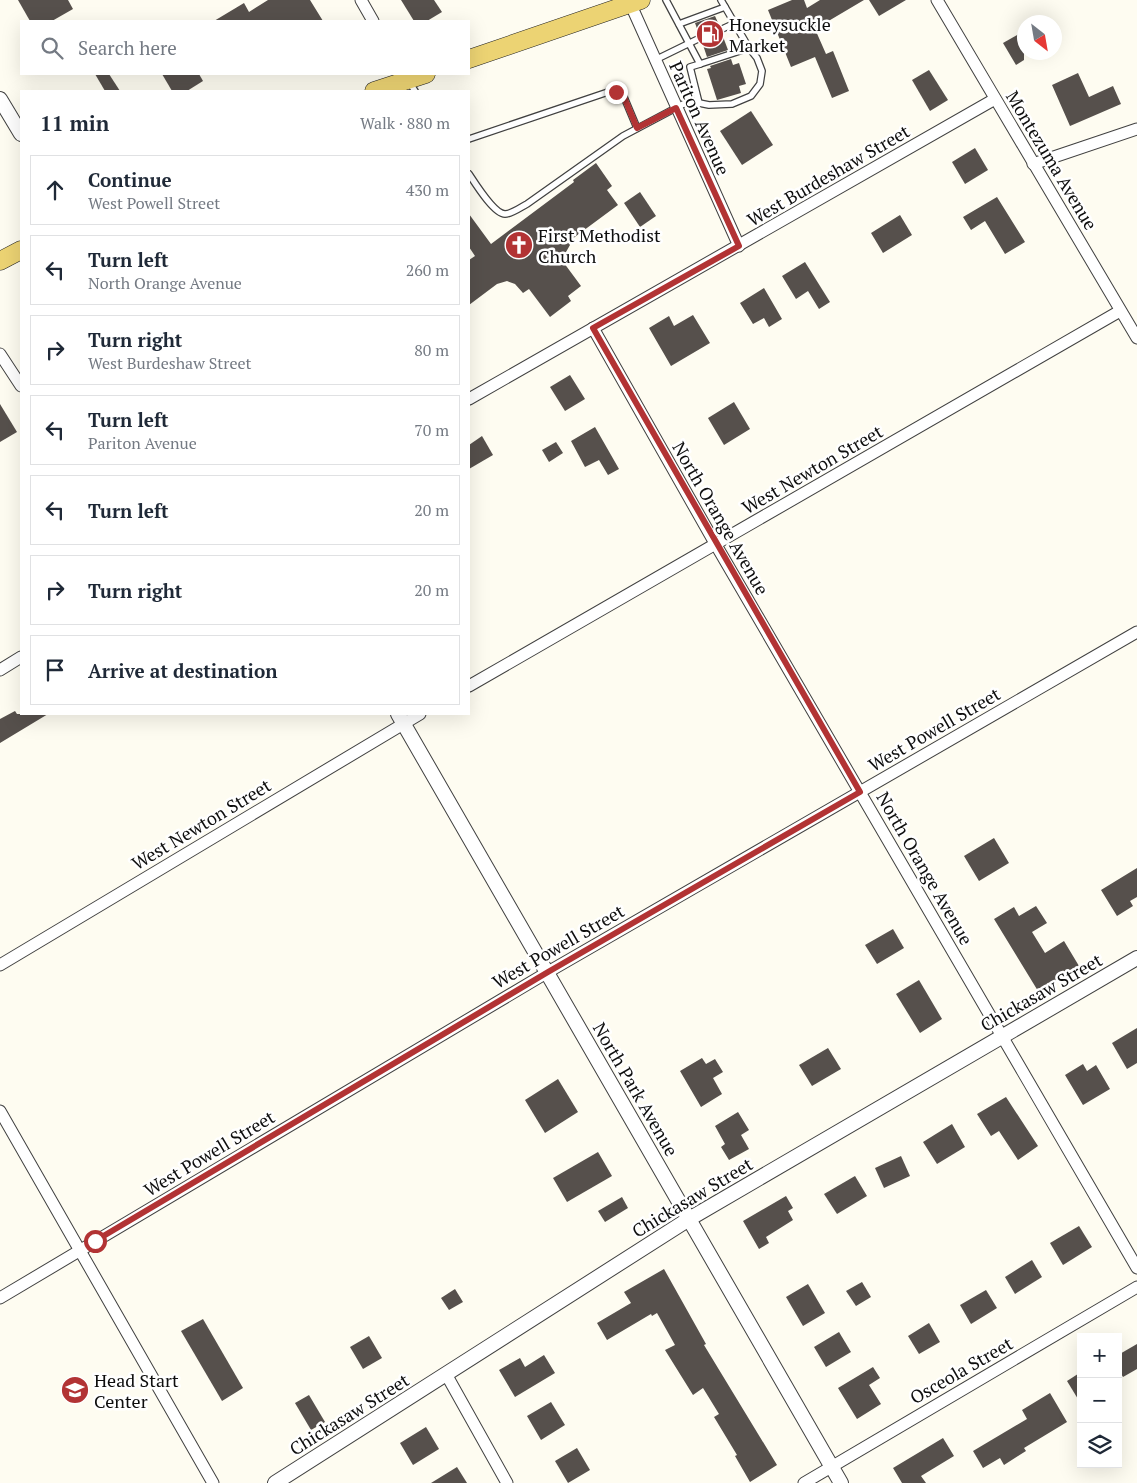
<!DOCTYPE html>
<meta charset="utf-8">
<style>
body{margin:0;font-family:"PT Serif",serif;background:#f2f2f3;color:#1f2937}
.controls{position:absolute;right:15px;bottom:15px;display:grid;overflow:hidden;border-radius:0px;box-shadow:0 5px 20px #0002}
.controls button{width:45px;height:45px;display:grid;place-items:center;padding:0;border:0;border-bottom:1px solid #e0e1e3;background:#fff;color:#1f2937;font:25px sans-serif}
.compass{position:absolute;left:1017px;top:15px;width:45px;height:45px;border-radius:50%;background:#fff;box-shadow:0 5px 20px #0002;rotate:149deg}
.stop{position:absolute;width:15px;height:15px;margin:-11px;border:4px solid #b23334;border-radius:50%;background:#fff}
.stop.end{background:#b23334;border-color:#fff;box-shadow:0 1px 5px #0008}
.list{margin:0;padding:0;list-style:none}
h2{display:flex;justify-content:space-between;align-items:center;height:65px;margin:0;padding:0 20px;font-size:21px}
h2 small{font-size:16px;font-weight:400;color:#747a83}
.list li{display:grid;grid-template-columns:32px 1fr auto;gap:15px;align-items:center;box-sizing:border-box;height:70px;margin:0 10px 10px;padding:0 10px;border:1px solid #e0e1e3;border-radius:0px}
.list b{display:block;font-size:19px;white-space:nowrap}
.list p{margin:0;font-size:16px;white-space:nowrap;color:#747a83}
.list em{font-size:16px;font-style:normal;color:#747a83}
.icon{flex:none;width:28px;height:28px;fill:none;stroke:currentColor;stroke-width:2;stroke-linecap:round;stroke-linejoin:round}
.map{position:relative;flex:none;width:1137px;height:1483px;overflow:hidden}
.search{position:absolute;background:#fff;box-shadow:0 5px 20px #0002;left:20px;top:20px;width:450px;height:55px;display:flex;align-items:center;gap:12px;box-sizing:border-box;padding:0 18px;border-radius:0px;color:#747a83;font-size:19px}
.panel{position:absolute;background:#fff;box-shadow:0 5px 20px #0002;left:20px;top:90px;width:450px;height:625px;border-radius:0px}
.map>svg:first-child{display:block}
</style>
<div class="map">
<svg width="1137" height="1483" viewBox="0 0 1137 1483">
<rect width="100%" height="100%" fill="#fefcf1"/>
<!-- building -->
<g fill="#56504c">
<path d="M18 0H68L73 9 52 21H30Z"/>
<path d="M268 0H310L323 21H214L244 3 249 12Z"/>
<path d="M401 0H434L442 12 427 21H414Z"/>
<path d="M792 0H804L807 8 820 0H864L815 29 826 54 833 51 849 91 832 98 815 57 791 67 768 10Z"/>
<path d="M869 0H906L879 16Z"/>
<path d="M715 16 719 25 716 28V32L718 34H722L728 50 707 57 702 42 704 40V36L702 34H699L695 23Z"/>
<path d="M1024 31V60L1016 65 1003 43Z"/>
<path d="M731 59 733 65 739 63 746 84 739 86 741 93 717 100 707 69 711 68 710 66Z"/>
<path d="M929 70 948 100 930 111 912 80Z"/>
<path d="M1078 73 1089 97 1113 86 1121 104 1070 126 1052 85Z"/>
<path d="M95 74H109L120 91H105Z"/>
<path d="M162 74H199L203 81 187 91H172Z"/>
<path d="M751 111 773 145 742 165 720 131Z"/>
<path d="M975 148 988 170 965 184 952 162Z"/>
<path d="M596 163 612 186 607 190 618 205 568 242 570 245 566 252 568 260 564 263 581 286 568 296 571 301 550 317 529 289 523 293 515 284 507 281 497 284 469 305V260L475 256 469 247V214L491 244 574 182 573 180Z"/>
<path d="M640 192 656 216 640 227 624 203Z"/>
<path d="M997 197 1025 242 1005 254 985 221 971 230 963 217Z"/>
<path d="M900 215 912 235 883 253 871 233Z"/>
<path d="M805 262 830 302 819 309 808 291 796 299 782 276Z"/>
<path d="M764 288 782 319 769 327 764 318 753 324 740 303Z"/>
<path d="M693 315 710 343 671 366 649 328 669 316 674 326Z"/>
<path d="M570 375 585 399 565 411 550 387Z"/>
<path d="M734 402 750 429 724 445 708 418Z"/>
<path d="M0 404 17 432 0 442Z"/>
<path d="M595 427 619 469 608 475 599 460 585 467 571 441Z"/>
<path d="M482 436 493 455 469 469V445Z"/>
<path d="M556 442 563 453 549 462 542 450Z"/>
<path d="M15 711 17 714H48L0 743V719Z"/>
<path d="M994 838 1009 863 979 881 964 856Z"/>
<path d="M1137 868V897L1130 901 1133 906 1117 916 1101 890Z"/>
<path d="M1036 906 1047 923 1032 932 1045 953 1064 941 1079 966 1038 991 994 919 1014 907 1019 916Z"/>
<path d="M893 929 904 948 877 964 865 945Z"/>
<path d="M919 980 942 1019 920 1033 896 994Z"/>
<path d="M1137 1028V1063L1127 1069 1112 1043Z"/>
<path d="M828 1048 841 1069 812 1086 799 1065Z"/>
<path d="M702 1058 706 1064 715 1059 723 1072 713 1078 722 1094 701 1107 680 1071Z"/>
<path d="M1083 1064 1087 1071 1096 1065 1110 1089 1083 1105 1065 1075Z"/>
<path d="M558 1079 578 1112 545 1133 525 1100Z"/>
<path d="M1006 1097 1038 1146 1018 1160 999 1131 991 1136 977 1114Z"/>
<path d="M738 1112 749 1130 741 1135 749 1149 729 1160 721 1147 725 1144 715 1126Z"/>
<path d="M952 1124 965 1147 937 1164 923 1142Z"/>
<path d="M598 1152 612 1176 567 1202 553 1178Z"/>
<path d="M901 1156 910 1176 884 1188 875 1168Z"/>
<path d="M855 1176 867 1196 837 1214 824 1194Z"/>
<path d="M786 1196 793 1208 788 1211 793 1220 766 1237 769 1243 759 1249 743 1221Z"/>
<path d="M622 1197 628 1208 605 1222 598 1211Z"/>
<path d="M1079 1226 1092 1247 1063 1265 1050 1243Z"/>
<path d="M1032 1260 1042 1277 1015 1294 1005 1277Z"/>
<path d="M664 1269 706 1344 704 1345 777 1465 750 1482 735 1456 737 1455 714 1417 719 1414 703 1388 693 1395 665 1350 675 1345 657 1313 652 1316 651 1314 607 1340 597 1323 631 1303 624 1292Z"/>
<path d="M862 1282 871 1297 856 1306 846 1291Z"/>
<path d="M808 1284 825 1313 803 1326 786 1297Z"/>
<path d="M455 1289 463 1302 449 1310 441 1298Z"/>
<path d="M986 1290 997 1308 971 1324 960 1305Z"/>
<path d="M203 1319 243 1388 222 1401 181 1331Z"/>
<path d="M929 1323 940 1342 919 1354 908 1336Z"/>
<path d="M839 1332 851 1352 826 1367 814 1347Z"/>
<path d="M369 1336 382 1358 363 1369 350 1347Z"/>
<path d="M1137 1344V1369L1123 1377 1118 1369V1355Z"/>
<path d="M544 1355 555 1373 515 1397 499 1370 520 1358 525 1367Z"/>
<path d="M873 1367 880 1378 869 1385 881 1404 857 1419 838 1388Z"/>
<path d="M1081 1372V1404L1067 1381Z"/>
<path d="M1050 1393 1067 1422 1024 1448 1026 1451 1004 1465 1000 1458 983 1468 973 1451 1027 1419 1022 1410Z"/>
<path d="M309 1395 325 1422 311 1430 295 1403Z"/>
<path d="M551 1402 565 1425 541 1440 527 1416Z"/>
<path d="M426 1427 439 1449 413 1465 400 1443Z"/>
<path d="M943 1438 954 1456 921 1476 926 1483H902L893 1468Z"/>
<path d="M577 1448 590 1470 568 1483 555 1461Z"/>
<path d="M457 1467 467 1483H431Z"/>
</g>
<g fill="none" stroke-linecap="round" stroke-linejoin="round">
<defs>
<g id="service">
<path d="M666 0 700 64 749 48 721 0"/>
<path d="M679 24 725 7"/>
<path d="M720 30 735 23"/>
<path d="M655 60 700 38"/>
<path d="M409 82 415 91"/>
<path d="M699 103 690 67 700 64"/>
<path d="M469 139 608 92H616L624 97 637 128"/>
<path d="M469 174C475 183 494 214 505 214 512 214 521 207 527 204L623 136 689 101 709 105 732 104 751 96 760 84 762 71 757 58 749 48"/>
</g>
<g id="minor">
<path d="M361 0 373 21"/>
<path d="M937 0 1137 338"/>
<path d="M630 3 739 246"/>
<path d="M1033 164 1137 129"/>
<path d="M593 328 716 545 1137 1268"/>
<path d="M0 354 21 386"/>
<path d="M469 399 995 99"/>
<path d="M0 670 21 657"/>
<path d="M469 686 1120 311"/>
<path d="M0 965 420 714"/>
<path d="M0 1111 213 1483"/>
<path d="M0 1298 548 972 1137 632"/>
<path d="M446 1374 507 1483"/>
<path d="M804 1483 1137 1287"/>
</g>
<g id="tertiary">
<path d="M0 99 21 134"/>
<path d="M398 714 841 1483"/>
<path d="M275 1483 689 1219 1137 958"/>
</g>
<g id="primary">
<path d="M469 59 641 0"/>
<path d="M374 91 426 74"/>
<path d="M0 261 21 250"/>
</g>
</defs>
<!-- service casing -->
<use href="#service" stroke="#414141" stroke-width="8"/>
<!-- minor casing -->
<use href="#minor" stroke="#414141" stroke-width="13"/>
<!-- tertiary casing -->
<use href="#tertiary" stroke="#414141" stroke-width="16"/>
<!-- primary casing -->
<use href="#primary" stroke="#1f1f1f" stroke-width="19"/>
<!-- service -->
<use href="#service" stroke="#fff" stroke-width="5.5"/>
<!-- minor -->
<use href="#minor" stroke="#fff" stroke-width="11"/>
<!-- tertiary -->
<use href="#tertiary" stroke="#fff" stroke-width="14"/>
<!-- primary -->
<use href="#primary" stroke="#ecd373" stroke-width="18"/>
</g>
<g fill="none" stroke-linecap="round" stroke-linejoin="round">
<!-- route -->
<path stroke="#b23334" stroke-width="6" d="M95 1241 548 972 860 792 593 328 739 246 676 108 637 128 624 97 616 92"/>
</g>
<!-- icons -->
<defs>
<symbol id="fuel-disc" viewBox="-11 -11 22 22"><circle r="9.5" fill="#b23334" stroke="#fff"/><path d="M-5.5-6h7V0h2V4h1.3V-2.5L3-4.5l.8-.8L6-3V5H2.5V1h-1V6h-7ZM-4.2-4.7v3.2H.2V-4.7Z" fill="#fff"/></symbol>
<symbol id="church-disc" viewBox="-11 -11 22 22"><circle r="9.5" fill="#b23334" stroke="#fff"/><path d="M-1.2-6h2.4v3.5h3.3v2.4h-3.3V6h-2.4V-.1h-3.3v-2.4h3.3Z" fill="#fff"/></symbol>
<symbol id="school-disc" viewBox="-11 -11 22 22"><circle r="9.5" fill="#b23334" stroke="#fff"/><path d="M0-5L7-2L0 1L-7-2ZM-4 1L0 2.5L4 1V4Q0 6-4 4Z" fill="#fff"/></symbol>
</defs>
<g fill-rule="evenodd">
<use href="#fuel-disc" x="694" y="18" width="32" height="32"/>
<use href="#church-disc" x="503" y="229" width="32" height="32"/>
<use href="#school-disc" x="59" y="1374" width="32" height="32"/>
</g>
<g text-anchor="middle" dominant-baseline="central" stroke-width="5" stroke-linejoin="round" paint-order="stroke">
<!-- poi labels -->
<g font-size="18" fill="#0e0e0e" stroke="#fff" text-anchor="start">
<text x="729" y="24">Honeysuckle<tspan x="729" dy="21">Market</tspan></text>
<text x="538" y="235">First Methodist<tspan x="538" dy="21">Church</tspan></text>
<text x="94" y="1380">Head Start<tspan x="94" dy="21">Center</tspan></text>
</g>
<!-- street labels -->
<g font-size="18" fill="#0e0e0e" stroke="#fff">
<text transform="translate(700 118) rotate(66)">Pariton Avenue</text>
<text transform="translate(1052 160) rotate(59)">Montezuma Avenue</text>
<text transform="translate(828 175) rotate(-30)">West Burdeshaw Street</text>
<text transform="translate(812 469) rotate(-30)">West Newton Street</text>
<text transform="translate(721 518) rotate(60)">North Orange Avenue</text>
<text transform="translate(934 729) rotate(-30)">West Powell Street</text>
<text transform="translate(201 824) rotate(-31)">West Newton Street</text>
<text transform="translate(925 868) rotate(60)">North Orange Avenue</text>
<text transform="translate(558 946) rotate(-30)">West Powell Street</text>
<text transform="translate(1041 992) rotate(-30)">Chickasaw Street</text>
<text transform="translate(636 1089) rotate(60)">North Park Avenue</text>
<text transform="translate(209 1153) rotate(-31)">West Powell Street</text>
<text transform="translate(692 1197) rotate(-31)">Chickasaw Street</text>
<text transform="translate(961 1370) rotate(-30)">Osceola Street</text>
<text transform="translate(349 1414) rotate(-32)">Chickasaw Street</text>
</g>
</g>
</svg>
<div class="controls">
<button>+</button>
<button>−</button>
<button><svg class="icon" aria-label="layers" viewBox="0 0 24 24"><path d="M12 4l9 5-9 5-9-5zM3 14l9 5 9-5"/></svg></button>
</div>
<svg class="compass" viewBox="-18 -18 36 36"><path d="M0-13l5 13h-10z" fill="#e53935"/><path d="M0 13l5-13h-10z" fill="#747a83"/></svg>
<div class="stop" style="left:95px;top:1241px"></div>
<div class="stop end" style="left:616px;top:92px"></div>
<div class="search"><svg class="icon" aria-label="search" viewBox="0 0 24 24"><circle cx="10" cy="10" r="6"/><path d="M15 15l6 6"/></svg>Search here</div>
<section class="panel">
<h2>11 min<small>Walk · 880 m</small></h2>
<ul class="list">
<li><svg class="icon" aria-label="ahead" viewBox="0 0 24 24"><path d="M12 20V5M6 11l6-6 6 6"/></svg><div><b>Continue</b><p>West Powell Street</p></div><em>430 m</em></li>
<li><svg class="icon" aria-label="left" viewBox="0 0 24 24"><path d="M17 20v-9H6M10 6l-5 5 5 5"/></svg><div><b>Turn left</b><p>North Orange Avenue</p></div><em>260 m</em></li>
<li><svg class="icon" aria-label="right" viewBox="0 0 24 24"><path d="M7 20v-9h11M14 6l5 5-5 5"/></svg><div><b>Turn right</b><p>West Burdeshaw Street</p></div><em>80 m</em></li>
<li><svg class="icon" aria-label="left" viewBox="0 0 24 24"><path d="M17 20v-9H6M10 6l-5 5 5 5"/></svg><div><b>Turn left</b><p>Pariton Avenue</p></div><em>70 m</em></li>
<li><svg class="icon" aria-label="left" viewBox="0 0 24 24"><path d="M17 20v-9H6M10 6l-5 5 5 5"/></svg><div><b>Turn left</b></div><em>20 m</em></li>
<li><svg class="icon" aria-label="right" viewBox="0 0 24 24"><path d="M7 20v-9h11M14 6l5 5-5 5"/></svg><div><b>Turn right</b></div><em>20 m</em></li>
<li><svg class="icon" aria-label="arrive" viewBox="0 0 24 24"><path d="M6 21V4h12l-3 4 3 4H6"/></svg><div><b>Arrive at destination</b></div></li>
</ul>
</section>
</div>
